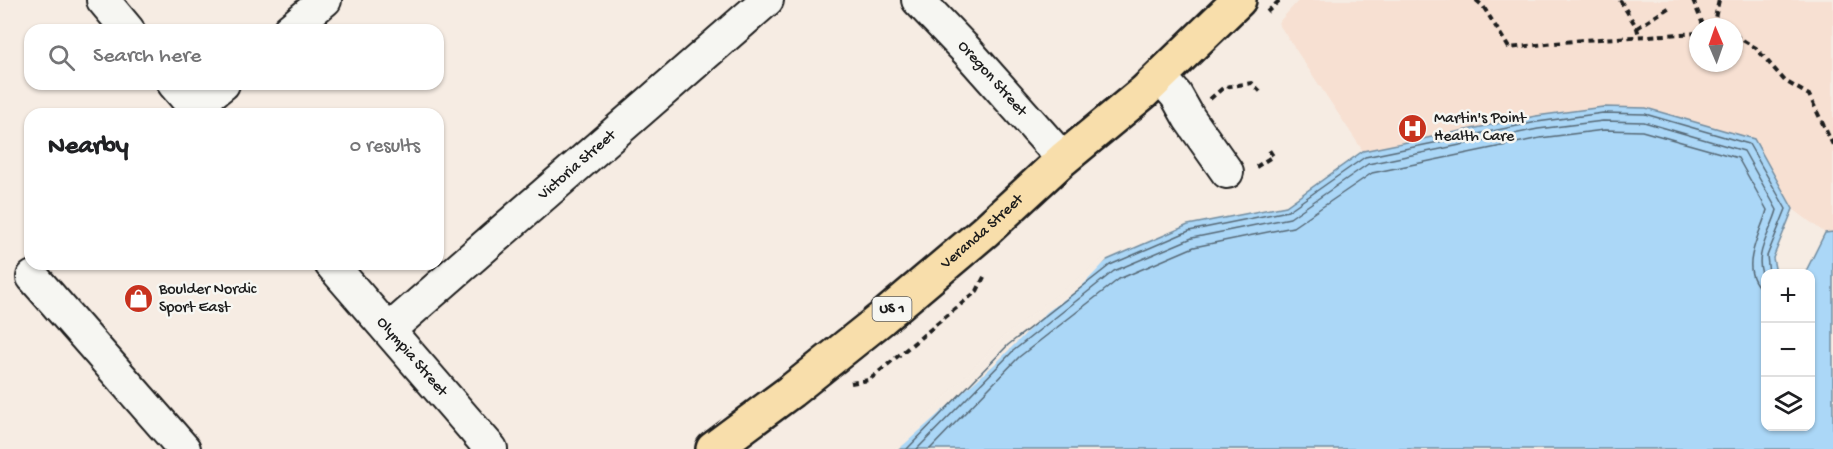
<!DOCTYPE html>
<meta charset="utf-8">
<style>
body{margin:0;font-family:"Gochi Hand",sans-serif;background:#f2f2f2;color:#202124}
.controls{position:absolute;right:18px;bottom:18px;display:grid;overflow:hidden;border-radius:12px;box-shadow:0 2px 4px #0004}
.controls button{width:54px;height:54px;display:grid;place-items:center;padding:0;border:0;border-bottom:2px solid #e0e0e0;background:#fff;color:#202124;font:30px sans-serif}
.compass{position:absolute;left:1689px;top:18px;width:54px;height:54px;border-radius:50%;background:#fff;box-shadow:0 2px 4px #0004;rotate:358deg}
.list{margin:0;padding:0;list-style:none}
h2{display:flex;justify-content:space-between;align-items:center;height:78px;margin:0;padding:0 24px;font-size:26px}
h2 small{font-size:20px;font-weight:400;color:#757577}
.icon{flex:none;width:33px;height:33px;fill:none;stroke:currentColor;stroke-width:2;stroke-linecap:round;stroke-linejoin:round}
.map{position:relative;flex:none;width:1833px;height:449px;overflow:hidden}
.search{position:absolute;background:#fff;box-shadow:0 2px 4px #0004;left:24px;top:24px;width:420px;height:66px;display:flex;align-items:center;gap:15px;box-sizing:border-box;padding:0 21px;border-radius:18px;color:#757577;font-size:22px}
.panel{position:absolute;background:#fff;box-shadow:0 2px 4px #0004;left:24px;top:108px;width:420px;height:162px;border-radius:18px}
.map>svg:first-child{display:block}
</style>
<div class="map">
<svg width="1833" height="449" viewBox="0 0 1833 449">
<rect width="100%" height="100%" fill="#f6ece3"/>
<filter id="ink" filterUnits="userSpaceOnUse"><feTurbulence type="fractalNoise" baseFrequency=".0167" numOctaves="2"/><feDisplacementMap in="SourceGraphic" scale="12" xChannelSelector="R" yChannelSelector="G"/><feConvolveMatrix kernelMatrix="1 2 1 2 8 2 1 2 1" color-interpolation-filters="sRGB"/></filter>
<g filter="url(#ink)">
<!-- built -->
<path fill="#f7e0d2" fill-rule="evenodd" d="M1299 0H1833V232L1825 233 1793 209 1754 139 1603 107 1536 116 1363 151 1278 23ZM1698 27H1734V63H1698Z"/>
<!-- water -->
<path fill="#abd7f7" stroke="#728c9f" stroke-width="1.5" d="M1603 107 1646 108 1754 139 1793 209 1773 258 1776 273 1766 274V426H1810V274L1805 273 1825 233 1833 232V449H898L1004 340 1107 260 1188 225 1286 206 1363 151 1536 116Z"/>
<!-- pier -->
<path fill="#f6ece3" d="M1105 258 1107 260 1080 288 1047 312 996 363 899 449H895L1002 338Z"/>
<g fill="none" stroke-linecap="round" stroke-linejoin="round">
<!-- shore -->
<g stroke="#556774" stroke-width="1.5">
<path d="M907 449 1008 345 1110 265 1189 231 1288 211 1365 157 1537 122 1603 113 1645 114 1749 144 1786 209 1767 256 1769 274"/>
<path d="M917 449 1013 351 1114 271 1192 238 1290 218 1368 164 1538 129 1603 121 1644 122 1744 151 1777 210C1771 233 1750 257 1766 282"/>
<path d="M930 449 1019 357 1119 279 1194 247 1293 227 1372 173 1540 138 1604 130 1642 131 1738 158 1767 210C1760 236 1735 272 1766 293"/>
</g>
<defs>
<g id="minor">
<path d="M103 0 128 30"/>
<path id="s1" d="M918 0 968 52 1063 159"/>
<path d="M289 30 325 0"/>
<path d="M1160 77 1176 95 1189 118 1227 172"/>
<path d="M174 84 200 114"/>
<path d="M194 107 223 84"/>
<path id="s2" d="M331 264 491 449"/>
<path d="M33 277 184 449"/>
<path id="s3" d="M389 330 767 0"/>
</g>
<g id="major">
<path id="s4" d="M713 449 791 391 881 319 984 232 1063 159 1144 92 1239 0"/>
</g>
</defs>
<!-- minor casing -->
<use href="#minor" stroke="#1c1c1c" stroke-width="36"/>
<!-- major casing -->
<use href="#major" stroke="#1c1c1c" stroke-width="38"/>
<!-- path -->
<g stroke="#1c1c1c" stroke-width="4" stroke-dasharray="6 4.5" stroke-linecap="butt">
<path d="M1476 0 1483 6 1509 48 1583 40 1698 33"/>
<path d="M1620 0 1637 28 1639 36"/>
<path d="M1693 0 1704 27"/>
<path d="M1267 12 1280 0"/>
<path d="M1713 27 1719 0"/>
<path d="M1637 28 1670 7"/>
<path d="M1734 35 1756 48 1785 81 1809 95 1833 145"/>
<path d="M1210 99 1224 87 1252 83 1261 92"/>
<path d="M1256 167 1273 156 1267 147"/>
<path d="M851 383 869 380 977 291 986 273"/>
</g>
<!-- minor -->
<use href="#minor" stroke="#f6f6f2" stroke-width="32"/>
<!-- major -->
<use href="#major" stroke="#f8deab" stroke-width="33"/>
</g>
</g>
<!-- icons -->
<defs>
<symbol id="hospital-disc" viewBox="-11 -11 22 22"><circle r="9.5" fill="#c8321e" stroke="#f6f6f2"/><path d="M-5-5h3v3.5h4V-5h3V5h-3V1.5h-4V5h-3Z" fill="#fff"/></symbol>
<symbol id="shop-disc" viewBox="-11 -11 22 22"><circle r="9.5" fill="#c8321e" stroke="#f6f6f2"/><path d="M-5-2.5h2.3a2.7 3.5 0 0 1 5.4 0H5L5.5 6h-11ZM-1.5-2.5h3a1.5 2.3 0 0 0-3 0Z" fill="#fff"/></symbol>
</defs>
<g fill-rule="evenodd">
<use href="#hospital-disc" x="1396" y="112" width="33" height="33"/>
<use href="#shop-disc" x="122" y="282" width="33" height="33"/>
</g>
<g text-anchor="middle" dominant-baseline="central" stroke-width="5" stroke-linejoin="round" paint-order="stroke">
<!-- shield labels -->
<rect fill="#f6f6f2" stroke="#5d5d5c" stroke-width="1.5" x="872.5" y="297" width="39" height="24" rx="4.5"/>
<g font-size="15" font-weight="bold" fill="#1c1c1c">
<text x="892" y="309">US 1</text>
</g>
<!-- street labels -->
<g font-size="16" fill="#1c1c1c" stroke="#f6f6f2">
<text stroke="none"><textPath href="#s1" startOffset="108">Oregon Street</textPath></text>
<text stroke="none"><textPath href="#s3" startOffset="250">Victoria Street</textPath></text>
<text stroke="none"><textPath href="#s4" startOffset="346">Veranda Street</textPath></text>
<text stroke="none"><textPath href="#s2" startOffset="123">Olympia Street</textPath></text>
</g>
<!-- poi labels -->
<g font-size="16" fill="#1c1c1c" stroke="#f6f6f2" text-anchor="start">
<text x="1434" y="119">Martin's Point<tspan x="1434" dy="18">Health Care</tspan></text>
<text x="159" y="290">Boulder Nordic<tspan x="159" dy="18">Sport East</tspan></text>
</g>
</g>
</svg>
<div class="controls">
<button>+</button>
<button>−</button>
<button><svg class="icon" aria-label="layers" viewBox="0 0 24 24"><path d="M12 4l9 5-9 5-9-5zM3 14l9 5 9-5"/></svg></button>
</div>
<svg class="compass" viewBox="-18 -18 36 36"><path d="M0-13l5 13h-10z" fill="#e53935"/><path d="M0 13l5-13h-10z" fill="#757577"/></svg>
<div class="search"><svg class="icon" aria-label="search" viewBox="0 0 24 24"><circle cx="10" cy="10" r="6"/><path d="M15 15l6 6"/></svg>Search here</div>
<section class="panel">
<h2>Nearby<small>0 results</small></h2>
<ul class="list">
</ul>
</section>
</div>
